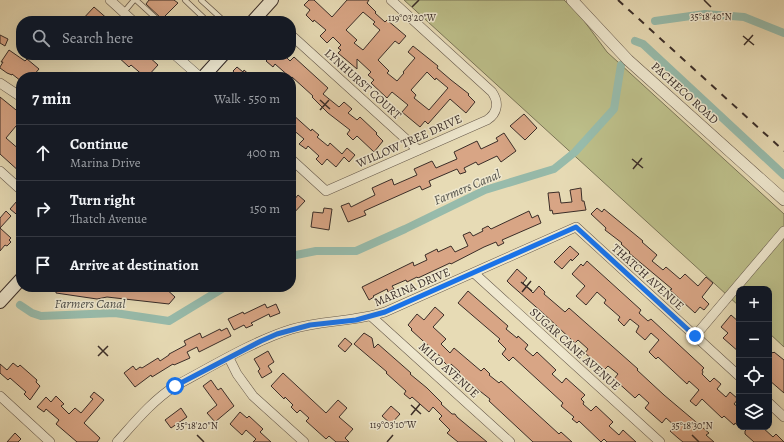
<!DOCTYPE html>
<meta charset="utf-8">
<style>
body{margin:0;font-family:Alegreya,serif;background:#20242c;color:#f1f3f6}
.controls{position:absolute;right:12px;bottom:12px;display:grid;overflow:hidden;border-radius:8px;box-shadow:0 4px 16px #0002}
.controls button{width:36px;height:36px;display:grid;place-items:center;padding:0;border:0;border-bottom:1px solid #363941;background:#171b24;color:#f1f3f6;font:20px sans-serif}
.stop{position:absolute;width:12px;height:12px;margin:-9px;border:3px solid #1a73e8;border-radius:50%;background:#fff}
.stop.end{background:#1a73e8;border-color:#fff;box-shadow:0 1px 4px #0008}
.list{margin:0;padding:0;list-style:none}
h2{display:flex;justify-content:space-between;align-items:center;height:52px;margin:0;padding:0 16px;font-size:17px}
h2 small{font-size:13px;font-weight:400;color:#9ea1a6}
.list li{display:grid;grid-template-columns:26px 1fr auto;gap:12px;align-items:center;box-sizing:border-box;height:56px;padding:0 16px;border-top:1px solid #363941}
.list b{display:block;font-size:15px;white-space:nowrap}
.list p{margin:0;font-size:13px;white-space:nowrap;color:#9ea1a6}
.list em{font-size:13px;font-style:normal;color:#9ea1a6}
.icon{flex:none;width:22px;height:22px;fill:none;stroke:currentColor;stroke-width:2;stroke-linecap:round;stroke-linejoin:round}
.map{position:relative;flex:none;width:784px;height:442px;overflow:hidden}
.search{position:absolute;background:#171b24;box-shadow:0 4px 16px #0002;left:16px;top:16px;width:280px;height:44px;display:flex;align-items:center;gap:10px;box-sizing:border-box;padding:0 14px;border-radius:16px;color:#9ea1a6;font-size:15px}
.panel{position:absolute;background:#171b24;box-shadow:0 4px 16px #0002;left:16px;top:72px;width:280px;height:220px;border-radius:16px}
.map>svg:first-child{display:block}
</style>
<div class="map">
<svg width="784" height="442" viewBox="0 0 784 442">
<rect width="100%" height="100%" fill="#e7dbb5"/>
<filter id="stains"><feTurbulence type="fractalNoise" baseFrequency=".005" numOctaves="4"/><feColorMatrix values="0 0 0 0 .2 0 0 0 0 .09 0 0 0 0 .02 0 0 0 .5 -.17"/></filter>
<radialGradient id="worn" r=".72"><stop offset=".6" stop-color="#630" stop-opacity="0"/><stop offset="1" stop-color="#630" stop-opacity=".3"/></radialGradient>
<!-- green -->
<path fill="#bcbe89" stroke="#7b7658" d="M404 0H564L579 14 607 52 784 214V347L769 333V289H739V306Z"/>
<g fill="none" stroke-linecap="round" stroke-linejoin="round">
<!-- canal -->
<g stroke="#97bbab" stroke-width="8">
<path d="M655 21 705 14 744 17 784 33"/>
<path d="M635 41 643 44 784 175"/>
<path d="M291 256 316 251H356L405 229 485 190 554 169 575 152 614 109 621 65"/>
<path d="M20 305 32 313 41 316 115 313 169 321 225 287"/>
</g>
</g>
<!-- building -->
<g fill="#d8a585" stroke="#3a2d28" fill-rule="evenodd">
<path d="M149 0H174L178 3 162 19 146 4Z"/>
<path d="M309 0H314L332 17 347 0H369L367 3 376 12 375 13 385 22 387 20 406 36 399 44 395 41 378 60 389 71 387 73 397 81 404 73 403 72 415 58 408 52 413 46 438 66 437 68 451 80 469 94 468 95 475 102 466 113 450 99 428 124 425 121 420 127 402 112 408 105 392 92 387 98 371 83 374 80 368 75 371 72 357 59V69L338 53 341 50 338 48 341 45 333 37 327 43 320 36 326 30 314 20 313 22 306 15 310 10 304 5ZM363 12 375 22 373 24 380 30 363 50 354 43 357 40 346 30ZM427 72 435 80 436 78 448 88 429 110 414 98 416 95 411 90Z"/>
<path d="M94 7 110 21H81Z"/>
<path d="M0 35 8 39 5 46 0 43Z"/>
<path d="M9 50 25 61 27 59 39 69 32 77H21V81L12 74V75L7 73 0 68V67L3 62H1Z"/>
<path d="M116 55H147L158 65 147 77H145L131 65 129 67Z"/>
<path d="M264 55H284L290 61 294 57 328 88 323 94 339 107 344 102 352 109 348 113 357 120 360 117 377 133 376 134 383 141 374 152 357 136 353 140 347 134 350 130 328 113 312 97 313 96 292 77 291 78 275 64 273 67 266 61 268 59Z"/>
<path d="M237 67 243 72 244 70 252 77H238L233 71Z"/>
<path d="M0 97 21 114V124L18 128 16 126 6 138 21 151V173L0 154Z"/>
<path d="M291 113 311 131 312 129 319 135 317 137 328 146 330 143 342 154 347 148 355 155 349 162 344 157 336 167 327 159 322 165 316 159 319 156 308 146 306 149 299 144 304 139 291 128Z"/>
<path d="M524 114 537 128 525 140 510 126Z"/>
<path d="M504 133 516 151 501 162 497 156 478 165 476 162 464 168 466 172 460 174 457 169 429 181 431 186 422 190 420 186 364 211 366 215 348 222 341 206 349 203 351 207 375 195 372 188 392 179 394 185 417 175 414 169 432 161 436 168 457 159 454 152 477 141 481 149 498 141 496 138Z"/>
<path d="M581 188 582 201H584L586 210 553 214 552 210 550 211 548 193 559 192 561 203 572 202 570 190Z"/>
<path d="M298 195 305 201 291 216V197L294 200Z"/>
<path d="M17 201 21 205V218L10 209Z"/>
<path d="M324 208 332 209 329 230 311 227 313 212 323 213Z"/>
<path d="M597 208 602 212 604 209 643 241 642 242 657 255 652 261 663 270 666 267 680 279 685 274 698 286 706 277 713 283 702 297 709 304 704 310 700 307 695 313 670 290 672 289 629 253 630 252 621 244 622 243 605 230 606 228 591 214Z"/>
<path d="M6 211 11 216 0 228 11 238 9 240 11 242 7 246 5 245 0 251V218Z"/>
<path d="M529 211 532 218 538 215 541 223 502 240 504 243 498 246 496 242 484 247 451 264 450 263 418 278 417 277 407 282 406 280 392 286 394 289 388 292 387 289 373 296 374 297 369 300 362 287 413 262 414 266 427 260 425 255 437 249 438 252 451 246 455 252 468 246 463 235 470 232 473 236 483 231 482 229 488 226 491 229Z"/>
<path d="M570 246 579 254 572 261 571 259 562 269 554 262Z"/>
<path d="M587 261 641 310 639 313 648 321 651 319 704 368 702 370 703 372 702 374 710 382 714 378 721 384 717 389 726 397 730 392 738 399 734 404 739 408V426L735 423 734 425 724 416 722 418 702 399 696 406 690 401 699 390 689 381 687 384 658 357 656 359 649 352 659 340 651 333 645 340 636 332 639 326 630 319 624 326 618 320 620 317 604 303 606 300 597 292 586 305 576 296 585 286 572 274 581 264 583 266Z"/>
<path d="M517 269 527 278 523 283 533 293 539 286 545 292 544 294 565 312 569 308 638 369 637 370 664 395 709 433 706 435 714 442H683L678 438 670 431 675 426 666 418 662 423 645 408 649 403 639 394 635 398 614 379 618 374 608 366 604 370 585 353 588 349 578 340 575 343 544 314 510 284 507 281Z"/>
<path d="M58 287H164L175 297 169 304 107 297 97 299 56 293V289Z"/>
<path d="M468 291 508 326 506 329 517 338 518 336 528 345 525 349 533 356 537 352 556 370 552 374 562 383 566 378 585 395 581 399 584 402 583 404 591 411 596 406 613 422 609 426 619 435 623 430 636 442H607L604 439 601 442 579 421 577 423 572 419 574 417 561 406 563 403 513 357 509 361 502 354 506 349 498 341 500 339 458 303Z"/>
<path d="M265 304 267 308 276 304 280 313 270 317 269 314 251 323 253 325 246 328 244 325 234 330 228 319 243 312 244 314Z"/>
<path d="M435 307 444 315 433 327 446 339 441 344 450 353 454 348 481 371 484 368 490 374 489 375 499 383 501 381 559 434 561 432 572 442H533L489 401 490 399 462 377 458 374 460 372 451 364 449 367 442 360 443 359 411 330 412 329 408 325 417 314 424 320Z"/>
<path d="M731 315 739 322V352L723 338 728 333 721 327Z"/>
<path d="M227 328 231 336 199 352 197 347 187 352 190 358 174 365 173 364 152 377 151 375 135 387 124 373 133 366 136 370 140 367 142 368 158 358 160 361 169 355V354L171 353 186 345 184 341 200 333 202 338 220 329 221 331Z"/>
<path d="M364 333 372 338 374 348 378 344 411 373 410 374 427 388 442 403 441 404 452 414H455L457 417 487 442H458L447 433 450 430 439 419 442 416 433 407 429 412 412 397 410 399 404 394 406 391 386 373 387 372 354 344Z"/>
<path d="M345 338 352 344 345 352 338 346Z"/>
<path d="M769 350 773 353 774 352 784 360V393L769 380Z"/>
<path d="M268 351 274 362 268 366 272 372 262 378 258 371 260 369 254 359Z"/>
<path d="M13 363 18 367 20 365 37 380 36 382 40 386 30 400 24 394 26 392 10 378 8 380 0 373V364L7 370Z"/>
<path d="M283 373 326 413 338 400 347 408 339 417 353 429 345 438 349 442H336L329 436 326 439 306 421 309 418 300 410 297 413 291 407 293 405 285 397 284 399 271 386Z"/>
<path d="M211 380 218 390 221 388 234 406 215 422 207 413 217 405 203 386Z"/>
<path d="M94 392 104 400 84 423 100 438 97 442H77L56 424 59 420 46 409 44 412 37 407 46 397 51 402 56 396 64 404 61 406 69 414 75 408 81 413 93 399 90 397Z"/>
<path d="M391 406 400 414 391 424 382 416Z"/>
<path d="M181 408 187 417 171 428 165 420Z"/>
<path d="M240 412 247 418 249 416 263 429 260 432 271 442H253L256 439 246 430 242 435 230 424Z"/>
<path d="M749 427H762L773 437 776 434 784 442H754L745 434V431Z"/>
<path d="M15 433 21 439 18 442H7Z"/>
</g>
<g fill="none" stroke-linecap="round" stroke-linejoin="round">
<defs>
<g id="service">
<path d="M136 0 159 21"/>
<path d="M185 0 207 21"/>
<path d="M201 0 224 21"/>
<path d="M124 12 134 0"/>
</g>
<g id="minor">
<path d="M110 0 133 21"/>
<path d="M291 35 418 150"/>
<path d="M175 55 200 77"/>
<path d="M0 83 21 97"/>
<path d="M291 159 326 191 487 120C498 113 499 102 492 92L391 0"/>
<path d="M0 171 21 190"/>
<path d="M474 273 660 442"/>
<path d="M372 317 510 442"/>
<path d="M695 336 784 231"/>
<path d="M229 358 237 374 253 396 304 442"/>
<path d="M0 396 50 442"/>
<path d="M769 403 784 417"/>
<path d="M117 442C135 422 152 401 175 386 211 367 253 341 292 329 323 320 354 322 385 312L576 227 739 376"/>
</g>
<path id="tertiary" d="M572 0 628 60 784 200"/>
<g id="secondary">
<path d="M253 21 272 0"/>
<path d="M203 77 223 55"/>
<path d="M0 302 21 279"/>
</g>
</defs>
<!-- service casing -->
<use href="#service" stroke="#65584b" stroke-width="6"/>
<!-- minor casing -->
<use href="#minor" stroke="#65584b" stroke-width="10"/>
<!-- tertiary casing -->
<use href="#tertiary" stroke="#65584b" stroke-width="12"/>
<!-- secondary casing -->
<use href="#secondary" stroke="#3a2d28" stroke-width="14"/>
<!-- service -->
<use href="#service" stroke="#efe8cf" stroke-width="4.5"/>
<!-- minor -->
<use href="#minor" stroke="#efe8cf" stroke-width="9"/>
<!-- tertiary -->
<use href="#tertiary" stroke="#efe8cf" stroke-width="11"/>
<!-- secondary -->
<use href="#secondary" stroke="#efe8cf" stroke-width="12"/>
<!-- rail -->
<path stroke="#3a2d28" stroke-width="2" stroke-dasharray="7 7" stroke-linecap="butt" d="M618 0 784 151"/>
</g>
<g fill="none" stroke-linecap="round" stroke-linejoin="round">
<!-- route -->
<path stroke="#1a73e8" stroke-width="5" d="M175 386 261 341 277 334 310 325 356 320 385 312 576 227 695 336"/>
</g>
<!-- ticks -->
<path fill="none" stroke="#3a2d28" stroke-width="1.5" d="M704 0 711 7M412 7 419 0M743 36 754 45M744 45 753 35M320 100 330 109M320 110 329 100M632 159 643 168M633 169 642 158M521 282 532 291M522 292 531 281M98 346 108 356M98 356 108 346M411 405 421 414M411 415 420 404M197 435 204 442M692 435 699 442M387 442 393 435"/>
<g text-anchor="middle" dominant-baseline="central" stroke-width="3" stroke-linejoin="round" paint-order="stroke">
<!-- street labels -->
<g font-size="12" fill="#3a2d28" stroke="#efe8cf">
<text transform="translate(363 84) rotate(42)">LYNHURST COURT</text>
<text transform="translate(685 93) rotate(42)">PACHECO ROAD</text>
<text transform="translate(409 141) rotate(-24)">WILLOW TREE DRIVE</text>
<text transform="translate(648 277) rotate(42)">THATCH AVENUE</text>
<text transform="translate(412 287) rotate(-23)">MARINA DRIVE</text>
<text transform="translate(575 349) rotate(42)">SUGAR CANE AVENUE</text>
<text transform="translate(449 370) rotate(42)">MILO AVENUE</text>
</g>
<!-- water labels -->
<g font-size="13" font-style="italic" fill="#515049" stroke="#efe8cf">
<text transform="translate(467 187) rotate(-23)">Farmers Canal</text>
<text x="90" y="303">Farmers Canal</text>
</g>
</g>
<g font-size="10" text-anchor="middle" fill="#3a2d28" stroke="#efe8cf" stroke-width="3" stroke-linejoin="round" paint-order="stroke">
<text x="711" y="20">35°18'40"N</text>
<text x="412" y="21">119°03'20"W</text>
<text x="393" y="428">119°03'10"W</text>
<text x="197" y="429">35°18'20"N</text>
<text x="692" y="429">35°18'30"N</text>
</g>
<rect width="100%" height="100%" filter="url(#stains)"/>
<rect width="100%" height="100%" fill="url(#worn)"/>
</svg>
<div class="controls">
<button>+</button>
<button>−</button>
<button><svg class="icon" aria-label="locate" viewBox="0 0 24 24"><circle cx="12" cy="12" r="6"/><path d="M12 2v4M12 18v4M2 12h4M18 12h4"/></svg></button>
<button><svg class="icon" aria-label="layers" viewBox="0 0 24 24"><path d="M12 4l9 5-9 5-9-5zM3 14l9 5 9-5"/></svg></button>
</div>
<div class="stop" style="left:175px;top:386px"></div>
<div class="stop end" style="left:695px;top:336px"></div>
<div class="search"><svg class="icon" aria-label="search" viewBox="0 0 24 24"><circle cx="10" cy="10" r="6"/><path d="M15 15l6 6"/></svg>Search here</div>
<section class="panel">
<h2>7 min<small>Walk · 550 m</small></h2>
<ul class="list">
<li><svg class="icon" aria-label="ahead" viewBox="0 0 24 24"><path d="M12 20V5M6 11l6-6 6 6"/></svg><div><b>Continue</b><p>Marina Drive</p></div><em>400 m</em></li>
<li><svg class="icon" aria-label="right" viewBox="0 0 24 24"><path d="M7 20v-9h11M14 6l5 5-5 5"/></svg><div><b>Turn right</b><p>Thatch Avenue</p></div><em>150 m</em></li>
<li><svg class="icon" aria-label="arrive" viewBox="0 0 24 24"><path d="M6 21V4h12l-3 4 3 4H6"/></svg><div><b>Arrive at destination</b></div></li>
</ul>
</section>
</div>
